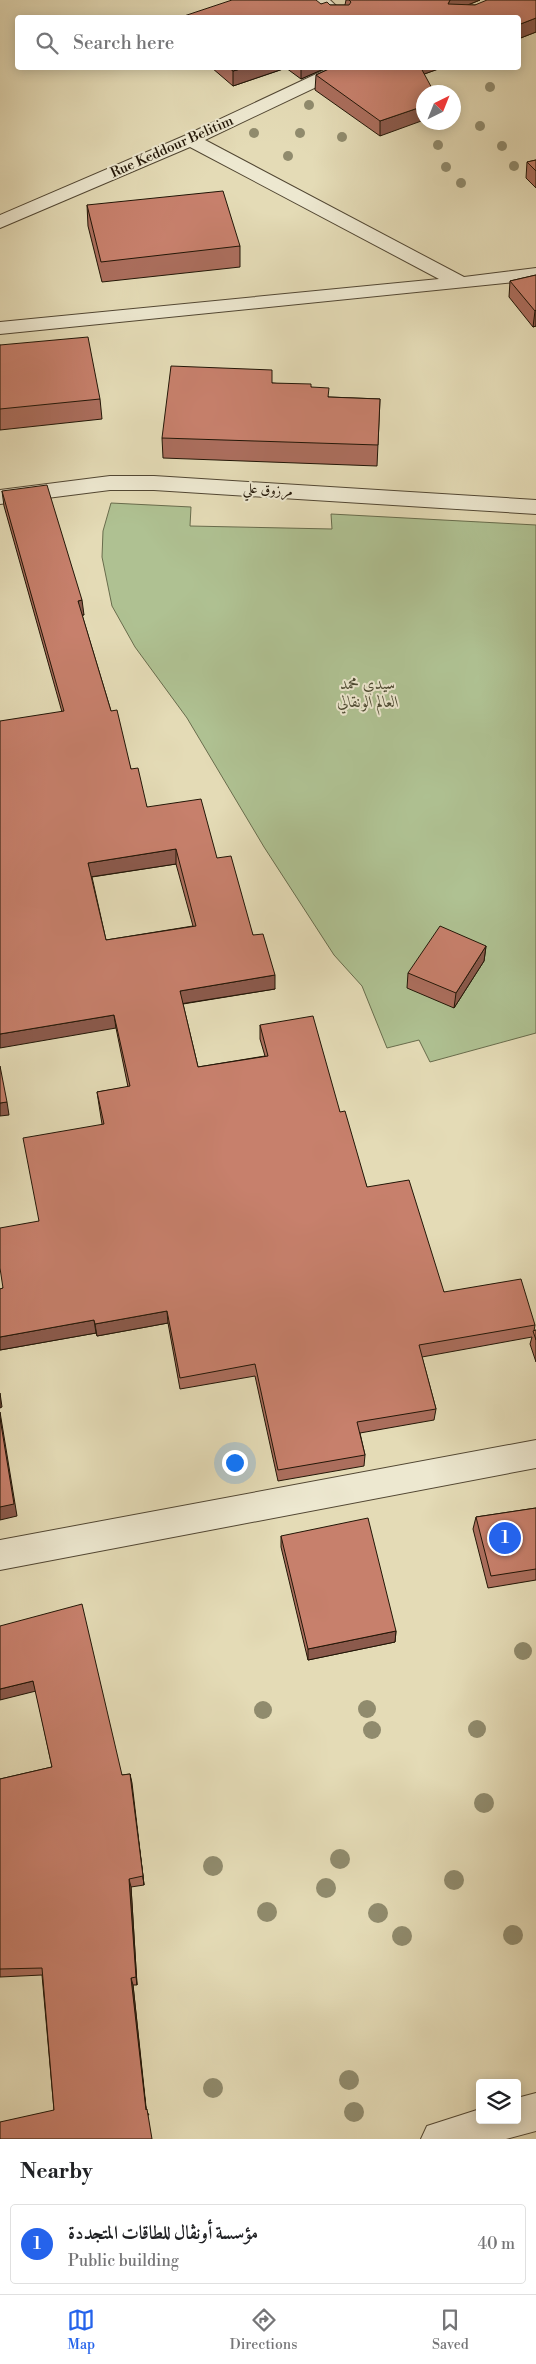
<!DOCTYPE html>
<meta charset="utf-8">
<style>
body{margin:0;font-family:"Libre Bodoni",Amiri,serif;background:#f2f2f2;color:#202124}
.controls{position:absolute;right:15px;bottom:15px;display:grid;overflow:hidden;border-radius:5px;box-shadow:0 2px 12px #0003}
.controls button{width:45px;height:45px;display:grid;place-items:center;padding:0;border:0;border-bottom:1px solid #e0e0e0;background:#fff;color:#202124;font:25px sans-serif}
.compass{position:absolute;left:416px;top:85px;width:45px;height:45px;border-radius:50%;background:#fff;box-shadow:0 2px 12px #0003;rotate:43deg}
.you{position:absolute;left:234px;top:1462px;width:18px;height:18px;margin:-12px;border:4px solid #fff;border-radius:50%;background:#1a73e8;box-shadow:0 0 0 8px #1a73e833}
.badge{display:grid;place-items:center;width:32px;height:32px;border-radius:50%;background:#2563eb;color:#fff;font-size:16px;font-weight:700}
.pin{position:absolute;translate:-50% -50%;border:2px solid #fff;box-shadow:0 1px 5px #0006}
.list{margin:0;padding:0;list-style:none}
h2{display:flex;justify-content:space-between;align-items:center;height:65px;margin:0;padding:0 20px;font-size:21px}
h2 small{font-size:16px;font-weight:400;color:#757577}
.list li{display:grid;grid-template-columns:32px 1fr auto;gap:15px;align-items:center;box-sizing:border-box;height:80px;margin:0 10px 10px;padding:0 10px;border:1px solid #e0e0e0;border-radius:5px}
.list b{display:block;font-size:19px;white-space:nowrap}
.list p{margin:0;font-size:16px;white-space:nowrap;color:#757577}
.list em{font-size:16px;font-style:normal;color:#757577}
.icon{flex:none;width:28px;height:28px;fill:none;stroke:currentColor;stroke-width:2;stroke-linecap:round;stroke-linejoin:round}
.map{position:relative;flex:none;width:536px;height:2139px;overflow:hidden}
.search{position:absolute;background:#fff;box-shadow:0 2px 12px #0003;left:15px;right:15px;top:15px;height:55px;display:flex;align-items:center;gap:12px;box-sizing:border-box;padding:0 18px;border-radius:5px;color:#757577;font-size:19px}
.sheet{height:155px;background:#fff}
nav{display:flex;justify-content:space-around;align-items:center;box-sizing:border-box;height:70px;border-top:1px solid #e0e0e0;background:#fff;font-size:14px;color:#757577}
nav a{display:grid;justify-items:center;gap:2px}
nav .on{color:#2563eb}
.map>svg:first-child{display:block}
</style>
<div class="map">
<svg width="536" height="2139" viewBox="0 0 536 2139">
<rect width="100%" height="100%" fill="#e4dbb6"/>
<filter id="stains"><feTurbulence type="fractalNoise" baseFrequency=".004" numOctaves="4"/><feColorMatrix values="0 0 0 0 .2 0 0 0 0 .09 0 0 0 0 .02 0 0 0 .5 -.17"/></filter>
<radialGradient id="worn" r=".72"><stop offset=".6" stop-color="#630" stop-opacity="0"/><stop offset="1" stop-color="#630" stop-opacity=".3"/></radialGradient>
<!-- green -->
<path fill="#afc192" stroke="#686c4c" d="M111 503 191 507 190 526 332 529 331 514 536 525V1033L430 1062 419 1040 387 1048 362 986 334 955 264 847 187 718 135 647 112 606 102 557 103 531Z"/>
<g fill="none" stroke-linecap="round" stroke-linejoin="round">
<defs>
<g id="minor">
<path d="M311 0H330L349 18H330Z"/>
<path d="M329 68H351L348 72 205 140 464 277 536 268V280L0 334V322L439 279 190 147 0 228V215L184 136Z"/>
<path d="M110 476H154L536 500V514L154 490H110L0 504V490Z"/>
<path d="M536 1440V1468L0 1570V1540Z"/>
<path d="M536 2093V2131L506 2139H421L427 2126 480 2109V2120H517V2098Z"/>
</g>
</defs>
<!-- minor casing -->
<use href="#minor" stroke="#524733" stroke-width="2"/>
<!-- minor -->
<use href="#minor" fill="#ede8d0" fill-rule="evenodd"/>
</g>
<!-- trees -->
<g fill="#908b6d">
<circle cx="490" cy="87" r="5"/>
<circle cx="309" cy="105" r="5"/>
<circle cx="480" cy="126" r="5"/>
<circle cx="254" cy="133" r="5"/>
<circle cx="300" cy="133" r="5"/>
<circle cx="342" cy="137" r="5"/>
<circle cx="438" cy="145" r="5"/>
<circle cx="502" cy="146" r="5"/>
<circle cx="288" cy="156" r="5"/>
<circle cx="514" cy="166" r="5"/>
<circle cx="446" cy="167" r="5"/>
<circle cx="461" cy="183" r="5"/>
<circle cx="523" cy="1651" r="9"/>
<circle cx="367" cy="1709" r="9"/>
<circle cx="263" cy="1710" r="9"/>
<circle cx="477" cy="1729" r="9"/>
<circle cx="372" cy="1730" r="9"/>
<circle cx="484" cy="1803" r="10"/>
<circle cx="340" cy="1859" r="10"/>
<circle cx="213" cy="1866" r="10"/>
<circle cx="454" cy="1880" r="10"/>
<circle cx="326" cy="1888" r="10"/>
<circle cx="267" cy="1912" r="10"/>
<circle cx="378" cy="1913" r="10"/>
<circle cx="513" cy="1935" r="10"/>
<circle cx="402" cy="1936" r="10"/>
<circle cx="349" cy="2080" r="10"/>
<circle cx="213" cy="2088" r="10"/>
<circle cx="354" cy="2112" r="10"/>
</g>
<!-- wall -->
<g fill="#ab6e5d" stroke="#221607" fill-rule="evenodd">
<path d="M346 0H480L468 5H475L536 0V32L518 39V18H178L321 4 330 5H345Z"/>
<path d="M212 68H326L301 79 286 68 233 86Z"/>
<path d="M331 68H441L424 74 380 136 315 90 316 75Z"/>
<path d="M536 160V188L526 178 527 162Z"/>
<path d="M87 205 240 246V267L102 282 88 226Z"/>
<path d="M536 275V326L533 327 509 297 510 281Z"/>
<path d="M0 345 100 399 102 419 0 430Z"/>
<path d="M272 383 311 387 329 397 380 399 377 466 163 458 162 438Z"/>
<path d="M2 491 84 615H82L111 711 131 769 147 807 217 858 253 935 275 989 183 1004 198 1067 265 1056 260 1039V1025L340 1112 367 1187 444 1292 535 1325 534 1331 536 1330V1362L530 1344 532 1337 422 1357 436 1409 434 1420 360 1433 365 1455 364 1466 278 1481 255 1376 180 1389 168 1323 97 1336 96 1333 0 1350V1289L3 1288 39 1221 102 1124 99 1105 97 1092 128 1087 116 1028 62 712 4 506ZM176 864 193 926 106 940 92 877Z"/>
<path d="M486 946 484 961 454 1008 407 988 408 973Z"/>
<path d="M536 1508V1580L488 1588 473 1529 476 1517Z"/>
<path d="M281 1536 396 1631 395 1642 308 1660 281 1547Z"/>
<path d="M0 1626 122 1775 130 1774 144 1885 131 1887 137 1985H133L146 2110 149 2115 54 2110 42 1975 0 1977V1779L52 1767 36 1691Z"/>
</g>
<!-- shaded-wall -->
<g fill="#8b5a4c" stroke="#221607">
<path d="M450 0H480L450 12 448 4Z"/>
<path d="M536 18V32L518 39V25Z"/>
<path d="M244 68H286L233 86V71Z"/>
<path d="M301 68H326L301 79Z"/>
<path d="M419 68H441L419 76Z"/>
<path d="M424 106V120L380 136V121Z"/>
<path d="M536 310V326L533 327 535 311Z"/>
<path d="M82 600 84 615H79L78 601Z"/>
<path d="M176 849V864L90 877 88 863Z"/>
<path d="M486 946 484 961 454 1008 456 993Z"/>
<path d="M275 975V989L180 1004V991Z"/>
<path d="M114 1015 116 1028 0 1048V1034Z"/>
<path d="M7 1102 9 1115 0 1116V1103Z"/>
<path d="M167 1311 168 1323 97 1336 95 1324Z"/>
<path d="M94 1320 96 1333 0 1350V1337Z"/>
<path d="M0 1393 2 1407 0 1408Z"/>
<path d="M0 1412 17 1516 0 1520Z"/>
<path d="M396 1631 395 1642 308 1660V1649Z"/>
<path d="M33 1681 36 1691 0 1700V1689Z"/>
<path d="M130 1774 132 1783 144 1885 143 1876Z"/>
<path d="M129 1879 131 1887 137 1985 136 1977Z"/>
<path d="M131 1978 133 1985 147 2116 146 2110Z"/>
</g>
<!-- building -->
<g fill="#c7806c" stroke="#221607" fill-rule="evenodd">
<path d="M232 0H316L321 4 327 2 330 5H349L351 2 349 0H450L448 4 475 5 487 0H536V18L518 25V18H178Z"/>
<path d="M229 68H244L233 71Z"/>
<path d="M331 68H421L434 92H424V106L380 121 316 75Z"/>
<path d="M536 160V171L527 162Z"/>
<path d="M223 191 240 246 101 262 87 205Z"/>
<path d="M536 275V310L535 311 510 281Z"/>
<path d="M88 337 100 399 0 409V345Z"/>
<path d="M171 366 272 370V383L311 384V387L329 388 328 397 380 399 378 445 162 438Z"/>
<path d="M47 485 82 600 78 601 111 711 117 710 131 769 138 768 147 807 201 799 217 858 231 856 253 935 263 934 275 975 180 991 198 1067 268 1056 260 1025 313 1016 340 1112 345 1111 367 1187 409 1180 444 1292 521 1279 535 1325 419 1345 436 1409 357 1422 365 1455 278 1470 255 1364 180 1378 167 1311 95 1324 94 1320 0 1337V1289L3 1288 0 1268V1228L39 1221 23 1138 104 1124 97 1092 130 1086 114 1015 0 1034V721L64 711 2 491ZM176 849 196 926 106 940 88 863Z"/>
<path d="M440 926 486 946 456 993 408 973Z"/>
<path d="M0 1066 7 1102 0 1103Z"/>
<path d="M536 1330V1340L533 1331Z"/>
<path d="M0 1418 14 1504 0 1507Z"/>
<path d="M536 1508V1569L491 1576 476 1517Z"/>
<path d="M368 1518 396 1631 308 1649 281 1536Z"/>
<path d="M82 1604 122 1775 130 1774 143 1876 129 1879 136 1977 131 1978 146 2110 147 2109 152 2139H0V2122L54 2110 42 1968 0 1969V1779L52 1767 33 1681 0 1689V1626Z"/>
</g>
<g text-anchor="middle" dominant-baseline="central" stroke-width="4" stroke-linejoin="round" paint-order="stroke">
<!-- far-street labels -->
<g font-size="14" fill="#221607" stroke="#ede8d0">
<text transform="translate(172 147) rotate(-24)">Rue Keddour Belitim</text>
<text transform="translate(268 490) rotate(4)">مرزوق علي</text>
</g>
<!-- park labels -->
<g font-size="16" font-style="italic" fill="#4c4931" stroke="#ede8d0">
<text x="368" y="684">سيدي محمد<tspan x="368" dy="18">العالم الونقالي</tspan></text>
</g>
</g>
<rect width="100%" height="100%" filter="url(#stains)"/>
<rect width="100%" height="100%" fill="url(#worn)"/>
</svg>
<div class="controls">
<button><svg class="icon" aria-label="layers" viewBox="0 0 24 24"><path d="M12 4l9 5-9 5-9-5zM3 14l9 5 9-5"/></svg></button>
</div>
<svg class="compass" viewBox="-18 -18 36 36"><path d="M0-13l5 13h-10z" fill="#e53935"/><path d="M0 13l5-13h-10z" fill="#757577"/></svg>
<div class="you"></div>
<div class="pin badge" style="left:505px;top:1538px">1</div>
<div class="search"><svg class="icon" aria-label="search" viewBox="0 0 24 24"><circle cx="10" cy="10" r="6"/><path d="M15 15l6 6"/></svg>Search here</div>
</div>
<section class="sheet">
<h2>Nearby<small></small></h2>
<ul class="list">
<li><span class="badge">1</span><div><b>مؤسسة أونڨال للطاقات المتجددة</b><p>Public building</p></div><em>40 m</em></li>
</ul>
</section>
<nav>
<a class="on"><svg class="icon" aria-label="map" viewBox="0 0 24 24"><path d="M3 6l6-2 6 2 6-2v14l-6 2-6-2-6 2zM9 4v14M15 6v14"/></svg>Map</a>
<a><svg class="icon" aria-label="directions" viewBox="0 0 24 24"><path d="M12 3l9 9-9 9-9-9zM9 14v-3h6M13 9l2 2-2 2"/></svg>Directions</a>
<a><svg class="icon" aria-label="saved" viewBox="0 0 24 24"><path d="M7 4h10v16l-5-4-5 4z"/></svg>Saved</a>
</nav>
